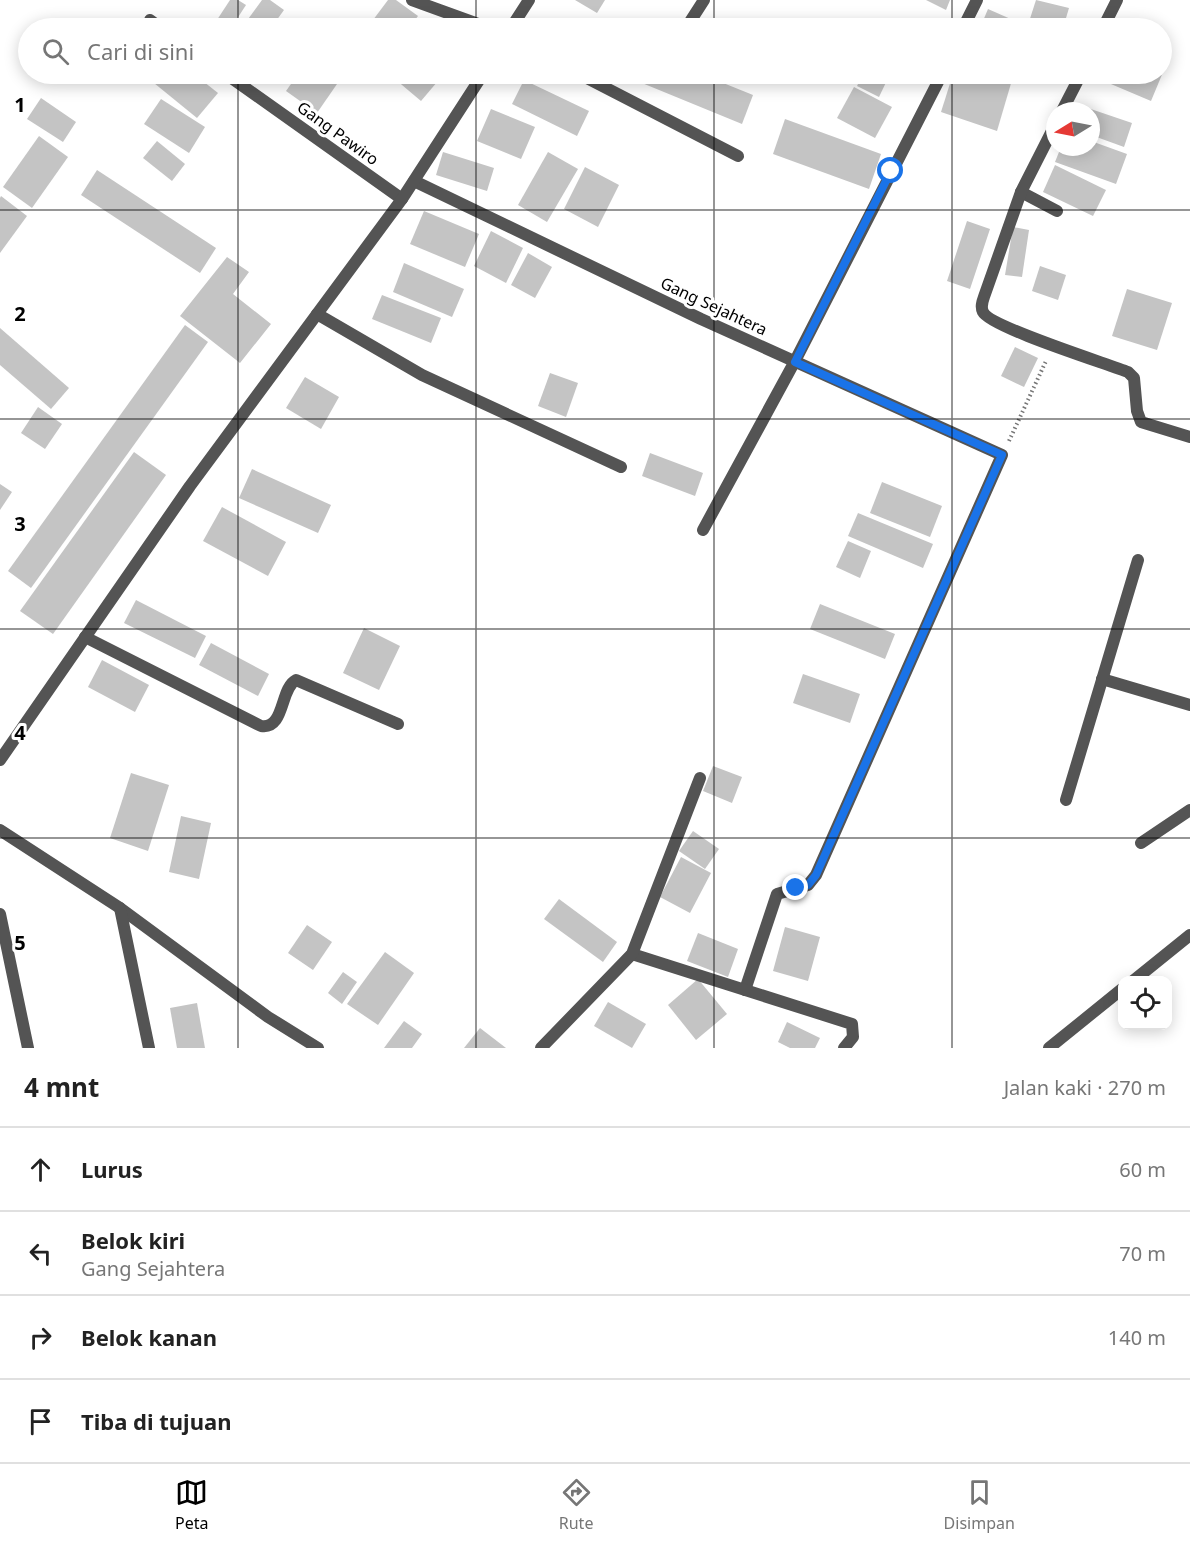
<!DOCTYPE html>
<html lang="id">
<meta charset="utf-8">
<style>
body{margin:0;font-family:"Noto Sans",sans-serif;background:#f6f6f6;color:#222}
.controls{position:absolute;right:18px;bottom:18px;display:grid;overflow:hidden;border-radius:12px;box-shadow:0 3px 15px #0003}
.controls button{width:54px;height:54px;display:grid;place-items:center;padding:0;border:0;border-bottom:2px solid #e0e0e0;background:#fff;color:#222;font:30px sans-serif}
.compass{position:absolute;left:1046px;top:102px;width:54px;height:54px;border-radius:50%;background:#fff;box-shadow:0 3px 15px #0003;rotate:260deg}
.stop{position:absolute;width:18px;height:18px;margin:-14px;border:4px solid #1a73e8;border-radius:50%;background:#fff}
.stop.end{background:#1a73e8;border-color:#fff;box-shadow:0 2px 6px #0008}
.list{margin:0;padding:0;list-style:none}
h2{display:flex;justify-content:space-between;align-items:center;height:78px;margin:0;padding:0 24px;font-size:26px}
h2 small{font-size:20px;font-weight:400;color:#767676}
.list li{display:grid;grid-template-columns:39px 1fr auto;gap:18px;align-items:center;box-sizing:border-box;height:84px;padding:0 24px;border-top:2px solid #e0e0e0}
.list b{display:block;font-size:22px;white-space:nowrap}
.list p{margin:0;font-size:20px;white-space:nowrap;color:#767676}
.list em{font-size:20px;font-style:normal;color:#767676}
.icon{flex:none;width:33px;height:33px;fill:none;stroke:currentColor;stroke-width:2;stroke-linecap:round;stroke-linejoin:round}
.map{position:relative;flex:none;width:1190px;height:1048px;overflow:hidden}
.search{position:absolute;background:#fff;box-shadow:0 3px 15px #0003;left:18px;right:18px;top:18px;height:66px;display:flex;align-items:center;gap:15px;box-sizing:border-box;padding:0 21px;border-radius:33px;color:#767676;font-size:22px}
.sheet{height:414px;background:#fff}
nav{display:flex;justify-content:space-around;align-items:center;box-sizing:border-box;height:84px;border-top:2px solid #e0e0e0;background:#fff;font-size:16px;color:#767676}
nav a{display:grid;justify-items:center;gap:3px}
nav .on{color:#000}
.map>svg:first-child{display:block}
</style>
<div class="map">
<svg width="1190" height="1048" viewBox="0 0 1190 1048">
<rect width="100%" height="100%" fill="#fff"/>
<!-- building -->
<g fill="#c4c4c4">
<path d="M230 0H238L246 5 231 28H217L213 26Z"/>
<path d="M262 0H270L284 10 271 28H247L243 26Z"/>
<path d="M388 0H396L418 16 409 28H367Z"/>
<path d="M575 0H605L597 13Z"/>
<path d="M926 0H950L946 10Z"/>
<path d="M1036 0 1069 8 1063 28H1027Z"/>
<path d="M988 9 1020 23 1017 28H980Z"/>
<path d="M1162 49 1171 53 1151 101 1092 76 1093 74H1162Z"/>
<path d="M161 74H194L218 93 197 118 154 83Z"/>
<path d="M298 74H322L337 84 317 113 286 91Z"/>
<path d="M389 74H441L443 75 421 101Z"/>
<path d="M620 74H701L753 95 742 124Z"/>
<path d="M863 74H890L879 97 857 86Z"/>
<path d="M953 74H991L1012 80 997 131 941 112Z"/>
<path d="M524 80 589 111 577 136 512 104Z"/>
<path d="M854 87 892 107 875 138 837 118Z"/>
<path d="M41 98 76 122 63 142 27 119Z"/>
<path d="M161 99 205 127 189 153 144 124Z"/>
<path d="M1076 104 1132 123 1124 147 1091 135V111H1074Z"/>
<path d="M491 109 535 127 521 159 477 141Z"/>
<path d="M785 119 881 154 869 189 773 154Z"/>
<path d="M39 136 68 157 32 208 3 187Z"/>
<path d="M157 141 185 164 172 181 143 158Z"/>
<path d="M1091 141 1127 154 1116 184 1055 162 1061 147H1091Z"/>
<path d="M443 152 494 168 487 191 436 175Z"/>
<path d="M548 152 578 169 547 222 518 205Z"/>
<path d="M1055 165 1106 190 1093 216 1043 192Z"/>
<path d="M585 167 619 185 598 227 564 209Z"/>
<path d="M97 170 216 248 200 273 81 195Z"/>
<path d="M1 196 27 216 0 253V198Z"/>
<path d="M424 211 479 234 465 267 410 244Z"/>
<path d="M967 221 990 229 970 289 947 281Z"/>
<path d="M1013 227 1029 230 1022 277 1005 275Z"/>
<path d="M491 231 523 248 506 283 474 266Z"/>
<path d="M528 253 552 267 535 298 511 285Z"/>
<path d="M227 257 249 272 233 294 271 324 240 363 180 316Z"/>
<path d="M404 263 464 289 452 317 393 292Z"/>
<path d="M1040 266 1066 275 1058 300 1032 291Z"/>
<path d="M1127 289 1172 303 1157 350 1112 336Z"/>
<path d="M382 295 441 318 431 343 372 319Z"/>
<path d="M185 325 208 342 31 588 8 571Z"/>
<path d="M0 328 69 388 51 409 0 365Z"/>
<path d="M1015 347 1038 358 1024 387 1001 376Z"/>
<path d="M550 373 578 383 566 417 538 406Z"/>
<path d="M305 377 339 397 321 429 286 408Z"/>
<path d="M38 407 62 424 45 449 21 433Z"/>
<path d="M134 452 166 475 53 634 20 611Z"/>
<path d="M650 453 703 473 695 496 642 476Z"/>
<path d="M252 469 331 505 318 533 239 498Z"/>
<path d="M882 482 942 506 930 537 870 513Z"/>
<path d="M0 484 12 492 0 510Z"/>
<path d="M222 507 286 542 268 576 203 541Z"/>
<path d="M858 513 933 544 923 568 848 536Z"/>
<path d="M848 541 871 551 860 578 836 567Z"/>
<path d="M136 600 206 636 195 658 124 623Z"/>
<path d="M820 604 895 634 885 659 810 629Z"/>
<path d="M364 628 400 646 379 690 343 673Z"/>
<path d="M211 643 269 674 258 696 199 665Z"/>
<path d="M102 660 149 685 135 712 88 687Z"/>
<path d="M803 674 860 694 850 723 793 703Z"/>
<path d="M713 766 742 777 732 803 703 791Z"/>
<path d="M131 773 169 785 148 851 110 838Z"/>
<path d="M181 816 211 823 199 879 169 872Z"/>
<path d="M693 831 719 849 705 869 679 851Z"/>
<path d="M681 857 711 873 690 913 660 897Z"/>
<path d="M559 899 617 942 603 962 544 919Z"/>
<path d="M307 925 332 942 313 970 288 953Z"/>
<path d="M785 927 820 937 808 981 773 971Z"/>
<path d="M698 933 738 949 728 977 687 961Z"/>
<path d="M385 952 414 973 378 1025 347 1004Z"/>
<path d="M343 972 357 982 342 1004 328 993Z"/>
<path d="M698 979 727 1014 696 1040 668 1005Z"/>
<path d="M608 1002 646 1024 632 1048 594 1026Z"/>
<path d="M197 1003 205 1048H177L170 1008Z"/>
<path d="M404 1021 422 1034 412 1048H384Z"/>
<path d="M787 1022 820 1038 815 1048H790L778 1042Z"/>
<path d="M480 1028 506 1048H464Z"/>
</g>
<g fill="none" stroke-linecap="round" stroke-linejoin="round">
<!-- path -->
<path stroke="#767676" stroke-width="4" stroke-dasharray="1.5 3" stroke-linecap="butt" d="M1009 441 1046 361"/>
<!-- lane -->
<g stroke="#545454" stroke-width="12">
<path d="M579 74 738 156"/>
<path d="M1021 192 1057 211"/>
</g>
<!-- street -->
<g stroke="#545454" stroke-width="12">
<path d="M412 0 489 28"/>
<path d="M150 20 161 28"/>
<path d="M511 28 529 0"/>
<path d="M686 28 704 0"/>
<path d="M963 28 977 0"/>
<path d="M1103 28 1117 0"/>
<path d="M226 74 402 199"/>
<path d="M1062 111 1081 74"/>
<path d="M1055 125 1021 192 985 294C983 300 980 306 983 312 990 327 1105 363 1128 372L1134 378 1137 411 1141 422 1190 437"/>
<path d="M414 181 701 319 1002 455 816 875 808 885 777 894 745 990"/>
<path d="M317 314 422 375 621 467"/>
<path d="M703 530 795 361 942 74"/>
<path d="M85 637 261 726C285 730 280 688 296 680L398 724"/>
<path d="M1102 679 1190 705"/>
<path d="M0 760 190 486 402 199 483 74"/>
<path d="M1066 800 1138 560"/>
<path d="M0 830 120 908 268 1017 318 1048"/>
<path d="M1141 843 1190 810"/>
<path d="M120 908 149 1048"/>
<path d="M0 914 28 1048"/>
<path d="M632 954 852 1024 853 1037 844 1048"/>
<path d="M1133 981 1190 935"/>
<path d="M541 1048 632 954 700 778"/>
<path d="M1049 1048 1122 989"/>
</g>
</g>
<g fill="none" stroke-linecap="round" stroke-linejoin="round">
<!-- route -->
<path stroke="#1a73e8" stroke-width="8" d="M796 888 808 885 816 875 1002 455 795 362 891 171"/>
</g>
<!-- grid -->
<path fill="none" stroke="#000" stroke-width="1.5" stroke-opacity="0.55" d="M238 0V28M476 0V28M714 0V28M952 0V28M238 74V1048M476 74V1048M714 74V1048M952 74V1048M0 210H1190M0 419H1190M0 629H1190M0 838H1190"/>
<g text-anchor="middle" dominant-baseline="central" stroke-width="6" stroke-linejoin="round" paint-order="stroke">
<!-- street labels -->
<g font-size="16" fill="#000" stroke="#fff">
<text transform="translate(338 133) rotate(36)">Gang Pawiro</text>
<text transform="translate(714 306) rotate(25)">Gang Sejahtera</text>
</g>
</g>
<g font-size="20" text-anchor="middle" font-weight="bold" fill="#000" stroke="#fff" stroke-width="6" stroke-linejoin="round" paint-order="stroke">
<text x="20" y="112">1</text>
<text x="20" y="321">2</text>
<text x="20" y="531">3</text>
<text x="20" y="740">4</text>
<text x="20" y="950">5</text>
</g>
</svg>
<div class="controls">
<button><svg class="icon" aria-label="locate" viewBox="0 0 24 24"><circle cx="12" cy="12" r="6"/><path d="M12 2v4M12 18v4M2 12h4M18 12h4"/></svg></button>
</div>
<svg class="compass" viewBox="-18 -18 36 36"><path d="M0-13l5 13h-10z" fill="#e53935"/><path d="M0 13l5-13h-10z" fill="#767676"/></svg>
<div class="stop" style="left:891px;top:171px"></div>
<div class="stop end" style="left:796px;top:888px"></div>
<div class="search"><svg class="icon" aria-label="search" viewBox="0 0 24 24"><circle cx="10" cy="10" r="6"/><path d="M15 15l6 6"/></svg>Cari di sini</div>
</div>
<section class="sheet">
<h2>4 mnt<small>Jalan kaki · 270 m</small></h2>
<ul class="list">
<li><svg class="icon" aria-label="ahead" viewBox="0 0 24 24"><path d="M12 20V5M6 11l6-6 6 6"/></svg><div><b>Lurus</b></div><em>60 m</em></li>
<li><svg class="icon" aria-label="left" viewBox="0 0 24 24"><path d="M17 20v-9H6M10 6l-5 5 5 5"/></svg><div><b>Belok kiri</b><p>Gang Sejahtera</p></div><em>70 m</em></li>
<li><svg class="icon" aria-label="right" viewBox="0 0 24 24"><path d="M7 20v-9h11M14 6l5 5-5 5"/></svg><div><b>Belok kanan</b></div><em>140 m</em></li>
<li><svg class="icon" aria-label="arrive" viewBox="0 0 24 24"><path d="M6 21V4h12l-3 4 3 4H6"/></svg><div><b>Tiba di tujuan</b></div></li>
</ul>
</section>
<nav>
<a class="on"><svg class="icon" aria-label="map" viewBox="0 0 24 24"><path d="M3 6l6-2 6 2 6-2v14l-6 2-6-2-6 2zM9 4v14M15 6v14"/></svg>Peta</a>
<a><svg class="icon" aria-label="directions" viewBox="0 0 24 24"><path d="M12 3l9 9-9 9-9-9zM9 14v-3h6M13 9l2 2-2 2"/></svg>Rute</a>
<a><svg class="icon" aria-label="saved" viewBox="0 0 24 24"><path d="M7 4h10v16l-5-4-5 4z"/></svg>Disimpan</a>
</nav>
